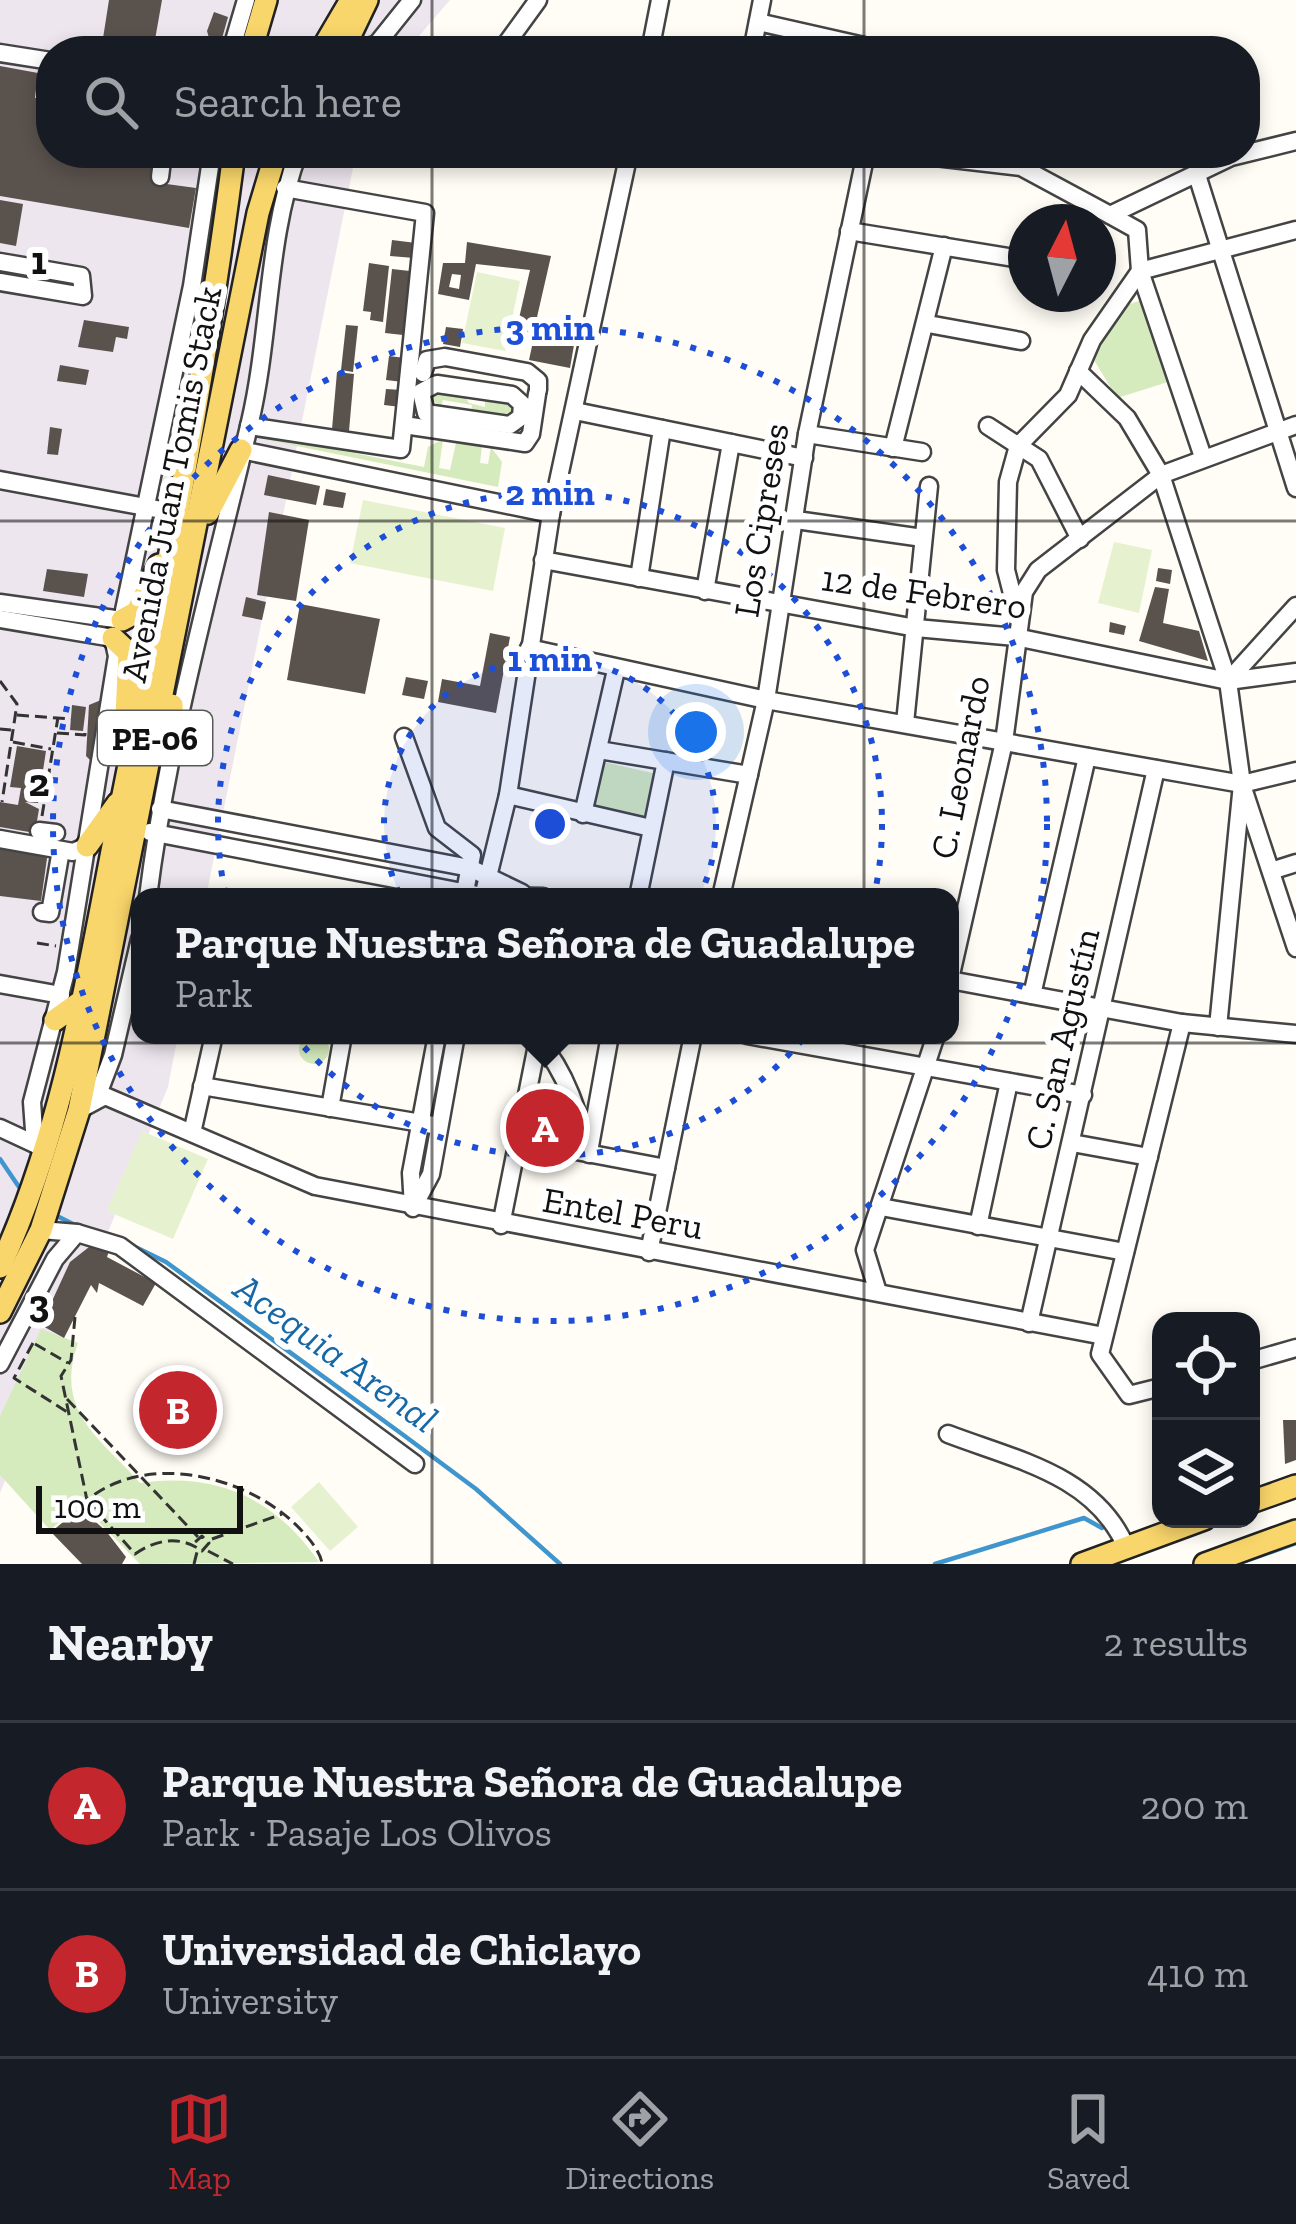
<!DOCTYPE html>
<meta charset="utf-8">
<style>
body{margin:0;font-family:"Zilla Slab",serif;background:#20242c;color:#f1f3f6}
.controls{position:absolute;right:36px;bottom:36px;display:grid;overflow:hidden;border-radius:24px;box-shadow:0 6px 18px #0003}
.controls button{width:108px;height:108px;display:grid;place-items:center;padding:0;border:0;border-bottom:3px solid #363941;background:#171b24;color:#f1f3f6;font:60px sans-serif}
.compass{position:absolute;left:1008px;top:204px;width:108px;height:108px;border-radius:50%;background:#171b24;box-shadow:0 6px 18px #0003;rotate:6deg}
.scale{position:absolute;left:36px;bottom:30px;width:207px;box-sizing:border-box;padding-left:12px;border:6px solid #111;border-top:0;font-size:33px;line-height:42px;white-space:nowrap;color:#111;-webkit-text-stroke:9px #fff;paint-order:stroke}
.you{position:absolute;left:696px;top:732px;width:42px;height:42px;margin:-30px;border:9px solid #fff;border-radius:50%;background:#1a73e8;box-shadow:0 0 0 18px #1a73e833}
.badge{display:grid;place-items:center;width:78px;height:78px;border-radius:50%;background:#c4262e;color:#fff;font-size:39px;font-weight:700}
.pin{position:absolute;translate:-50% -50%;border:6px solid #fff;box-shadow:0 3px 12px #0006}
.popup{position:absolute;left:131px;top:888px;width:828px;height:156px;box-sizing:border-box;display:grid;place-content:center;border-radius:24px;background:#171b24;filter:drop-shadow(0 3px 9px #0005);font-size:39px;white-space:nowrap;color:#9ea1a6}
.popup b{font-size:45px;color:#f1f3f6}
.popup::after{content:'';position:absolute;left:50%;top:100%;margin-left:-24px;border:24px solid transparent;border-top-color:#171b24}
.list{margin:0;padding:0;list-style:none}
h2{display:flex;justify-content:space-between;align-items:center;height:156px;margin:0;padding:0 48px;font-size:51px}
h2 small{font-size:39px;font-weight:400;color:#9ea1a6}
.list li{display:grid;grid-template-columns:78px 1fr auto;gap:36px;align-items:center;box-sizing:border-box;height:168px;padding:0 48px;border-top:3px solid #363941}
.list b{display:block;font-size:45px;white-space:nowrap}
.list p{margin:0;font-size:39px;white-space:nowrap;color:#9ea1a6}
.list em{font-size:39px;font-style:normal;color:#9ea1a6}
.icon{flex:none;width:66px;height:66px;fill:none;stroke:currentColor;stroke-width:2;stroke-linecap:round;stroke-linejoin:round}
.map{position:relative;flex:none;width:1296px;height:1564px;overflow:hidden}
.search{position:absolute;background:#171b24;box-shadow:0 6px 18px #0003;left:36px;right:36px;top:36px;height:132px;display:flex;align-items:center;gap:30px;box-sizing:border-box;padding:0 42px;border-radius:48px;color:#9ea1a6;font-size:45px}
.sheet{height:492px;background:#171b24}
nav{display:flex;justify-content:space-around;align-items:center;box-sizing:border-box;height:168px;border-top:3px solid #363941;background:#171b24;font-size:33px;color:#9ea1a6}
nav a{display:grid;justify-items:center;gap:6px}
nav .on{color:#c4262e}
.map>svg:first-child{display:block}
</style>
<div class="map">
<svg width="1296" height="1564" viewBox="0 0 1296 1564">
<rect width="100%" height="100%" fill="#fffdf5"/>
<!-- industrial -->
<path fill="#eee6ef" d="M0 0H450L406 51H51V153H356L206 897H140V1035H178L168 1087 0 1493Z"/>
<!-- green -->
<g fill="#d5ebbd">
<path d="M1142 300 1168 382 1117 398 1094 360 1118 308Z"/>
<path d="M432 391 462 392 469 403 485 407V396L508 401 514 415 471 412 472 405 443 400 441 406 432 400Z"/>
<path d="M268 436 424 467 428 447 443 439 439 468 450 470 456 443 482 446 480 463 488 464 491 447 502 462 498 487 267 440Z"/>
<path d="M599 761 657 774 646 823 588 810Z"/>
<circle cx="314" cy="1049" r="15"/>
<path d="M544 1105H559L568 1115 564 1147 520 1139 524 1123 539 1125Z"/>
<path d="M41 1329 78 1343C54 1411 98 1436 140 1483 217 1472 275 1498 319 1562L140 1564 81 1504 50 1530 0 1475V1416Z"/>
</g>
<!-- pitch -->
<g fill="#e6f2cf">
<path d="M477 272 520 281 505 351 462 343Z"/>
<path d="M363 500 505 528 493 591 350 563Z"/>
<path d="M1114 542 1152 550 1139 613 1098 603Z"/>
<path d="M142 1131 208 1159 173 1239 107 1211Z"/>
<path d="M319 1482 358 1527 330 1551 291 1507Z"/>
</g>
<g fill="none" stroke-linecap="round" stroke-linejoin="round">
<!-- stream -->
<g stroke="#3f96cf" stroke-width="4.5">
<path d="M0 1159 19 1187"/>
<path d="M59 1217 77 1226"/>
<path d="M111 1235 166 1262 402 1434 476 1489 560 1564"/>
<path d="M935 1564 1084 1518 1102 1528"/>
<path d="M1237 1564 1296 1543"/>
</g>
</g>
<!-- building -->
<g fill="#5a524d" fill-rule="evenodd">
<path d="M109 0H162L153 51H101Z"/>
<path d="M214 12 228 17 221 42 209 38 207 31Z"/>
<path d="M0 66 38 73 35 98 51 100V153H157L152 182 196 188 189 228 0 196Z"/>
<path d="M0 200 23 204 16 246 0 243Z"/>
<path d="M392 240 416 243 414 258 390 256Z"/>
<path d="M467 242 551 256 532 339 515 336 530 270 476 264 469 300 438 294 443 263H465ZM452 274 461 275 459 289 449 287Z"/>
<path d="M369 263 389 266 383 322 370 320 371 312 363 311Z"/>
<path d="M392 269 419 272 412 336 385 333Z"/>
<path d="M84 320 129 327 127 339 116 337 113 352 78 347Z"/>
<path d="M346 325 358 326 353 372 341 370Z"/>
<path d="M446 327 463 329 460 347 443 344Z"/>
<path d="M534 337 574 345 570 368 529 360Z"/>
<path d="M389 356 405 358 403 382 386 380Z"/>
<path d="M60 365 89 370 86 385 57 381Z"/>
<path d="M337 372 354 374 349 431 332 429Z"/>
<path d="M386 389 402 390 401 407 384 405Z"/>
<path d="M50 427 62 429 58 455 47 454Z"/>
<path d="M268 475 320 486 316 505 264 495Z"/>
<path d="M326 489 346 493 343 508 323 505Z"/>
<path d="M269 512 309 520 296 601 257 595Z"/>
<path d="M1158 568 1172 570 1170 584 1156 581Z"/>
<path d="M47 569 88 574 84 597 43 591Z"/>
<path d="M1155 587 1169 589 1163 623 1199 631 1208 661 1139 641Z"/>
<path d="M246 597 266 602 262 620 242 616Z"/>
<path d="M300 604 380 619 365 694 287 680Z"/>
<path d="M1110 622 1126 626 1124 635 1109 632Z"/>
<path d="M490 633 510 637 496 713 438 702 442 679 480 686Z"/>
<path d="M406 677 428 681 424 699 402 695Z"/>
<path d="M101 700 95 761H91L86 756 89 705Z"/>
<path d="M72 705 86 707 83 731 70 730Z"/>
<path d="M17 746 46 751 38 803 25 802 39 809 35 833 0 827V802L18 805 21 788 10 787Z"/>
<path d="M0 843 48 851 41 901 0 896Z"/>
<path d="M89 1247 109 1251 107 1257 156 1283 143 1306 99 1283 97 1293 91 1285 64 1338 41 1325 70 1262Z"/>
<path d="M1283 1420H1296V1460L1285 1464Z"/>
<path d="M80 1508 106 1531 126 1557 122 1564H82L51 1532Z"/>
</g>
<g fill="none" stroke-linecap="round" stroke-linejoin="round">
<defs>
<g id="minor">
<path d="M758 22 886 51"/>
<path d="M376 45 412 0"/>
<path d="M231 51 246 0"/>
<path d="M343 51 376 45 404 51"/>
<path d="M501 51 538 0"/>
<path d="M650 51 660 0"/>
<path d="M752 51 762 0"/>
<path d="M0 53 51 61"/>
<path d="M901 153 1021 167 1110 215 1231 157 1296 141"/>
<path d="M1197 175 1296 488"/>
<path d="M160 177 163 153"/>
<path d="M1110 215 1137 230 1140 271 1203 457"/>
<path d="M849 231 1026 260"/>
<path d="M0 262 81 276 83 296 0 282"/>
<path d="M928 324 1021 341"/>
<path d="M1078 371 1127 418 1161 475 1228 681 1242 784 1218 1027"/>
<path d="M423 373 427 360 445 357 527 372 538 381V390"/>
<path d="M434 385 421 392 426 413 510 425 521 417 522 404 512 395 437 384"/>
<path d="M575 411 804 458"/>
<path d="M404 425 525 443 531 434 537 394"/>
<path d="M249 426 401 449 425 213 285 188"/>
<path d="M988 426 1039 459 1080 539"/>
<path d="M807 434 922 452"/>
<path d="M893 448 944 246"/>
<path d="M241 450 551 514"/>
<path d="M0 480 178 513"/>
<path d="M796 520 923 538"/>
<path d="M543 560 916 628 1016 637 1228 681 1296 672"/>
<path d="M639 578 662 429"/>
<path d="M705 591 731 443"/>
<path d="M0 603 122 620 192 286 212 153"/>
<path d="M1017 613 1006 570 1008 482 1018 446 1068 395 1092 340 1140 271 1296 230"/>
<path d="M0 619 113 638 117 656 66 972 32 1102 35 1144"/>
<path d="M529 648 766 700 1242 784 1296 771"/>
<path d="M1228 681 1296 606"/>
<path d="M905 723 929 486"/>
<path d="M404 737 437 828 472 855 464 897"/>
<path d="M599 750 749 775"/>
<path d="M1244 791 1296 948"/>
<path d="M508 795 651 828"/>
<path d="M160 809 470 868 522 893"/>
<path d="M583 814 616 670"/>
<path d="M39 831 56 833"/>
<path d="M150 832 483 896 543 897"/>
<path d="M0 839 73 852 87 846"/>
<path d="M1271 871 1296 863"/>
<path d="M148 897C168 737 213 579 250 422 271 332 266 241 298 153"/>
<path d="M483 897 508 795 551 514 629 153"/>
<path d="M638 897 666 761"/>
<path d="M721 897 766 700 807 434 866 153"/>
<path d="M42 912 50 913 61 850"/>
<path d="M950 979 1004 742 1024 592 1038 570 1161 475 1296 425"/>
<path d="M950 980 1182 1023 1296 1034"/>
<path d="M0 984 61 995"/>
<path d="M1032 995 1087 757"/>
<path d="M747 1035 1083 1095"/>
<path d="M538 1040C567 1072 578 1113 589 1154"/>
<path d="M202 1086 439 1126"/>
<path d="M97 1097 113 1055 140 939"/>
<path d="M330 1108 343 1035"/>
<path d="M79 1110 105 1096 315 1186 1104 1336"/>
<path d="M0 1128 41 1147"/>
<path d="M192 1133 214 1035"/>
<path d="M518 1140 666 1168"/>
<path d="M1072 1143 1149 1157"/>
<path d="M590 1146 610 1035"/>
<path d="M413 1207 411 1173 437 1035"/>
<path d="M881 1207 1125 1252"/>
<path d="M413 1208 431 1174 456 1035"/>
<path d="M501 1225 539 1035"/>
<path d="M978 1226 1009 1082"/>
<path d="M41 1230 77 1233 120 1246 415 1464"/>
<path d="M649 1252 693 1035"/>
<path d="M877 1289 865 1250 936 1035"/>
<path d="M1029 1323 1156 769"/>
<path d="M1251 1361 1296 1348"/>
<path d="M0 1364 55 1259 77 1233"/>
<path d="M1161 1387 1129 1395 1100 1354 1182 1023"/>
<path d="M948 1434C1016 1460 1095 1475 1126 1547"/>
</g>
<g id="major">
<path d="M343 50 367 0"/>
<path d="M251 51 266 0"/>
<path d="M321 51 351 0"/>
<path d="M208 513 241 450"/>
<path d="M122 620 137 612 159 565"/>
<path d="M113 638 129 653 125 737"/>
<path d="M172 705 174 752"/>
<path d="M87 846 118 803"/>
<path d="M55 1020 83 1000"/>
<path d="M0 1267C68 1119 90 959 122 800 165 585 206 371 234 153"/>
<path d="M0 1312 41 1230 79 1110 258 213 276 153"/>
<path d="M1251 1502 1296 1486"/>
<path d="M1082 1564 1204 1519"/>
<path d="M1205 1564 1296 1531"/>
</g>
</defs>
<!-- minor casing -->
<use href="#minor" stroke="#444" stroke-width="21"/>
<!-- major casing -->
<use href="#major" stroke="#222" stroke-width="26"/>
<!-- path -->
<g stroke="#333" stroke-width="3" stroke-dasharray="12 6" stroke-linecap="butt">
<path d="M0 681 17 704 2 802"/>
<path d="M17 715 71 719"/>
<path d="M0 729 11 730"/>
<path d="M57 733 85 735V730"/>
<path d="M13 742 51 749"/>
<path d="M42 816 58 717"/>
<path d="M37 943 56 946"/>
<path d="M75 1317 71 1360 61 1376 87 1500C146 1452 242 1475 293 1522 305 1533 321 1551 322 1564"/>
<path d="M33 1343 14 1378 67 1412"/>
<path d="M35 1344 68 1363"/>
<path d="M67 1399 198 1537"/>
<path d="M87 1500 135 1554C158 1538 182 1536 202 1551L209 1543 202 1536 194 1543"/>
<path d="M212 1539 282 1514"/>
<path d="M208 1551 233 1564"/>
<path d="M194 1564 197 1552"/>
</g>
<!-- minor -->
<use href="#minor" stroke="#fff" stroke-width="16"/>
<!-- major -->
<use href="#major" stroke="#f9d66b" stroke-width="21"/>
</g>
<!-- grid -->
<path fill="none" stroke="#111" stroke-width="3" stroke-opacity="0.55" d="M432 0V51M864 0V51M432 153V1564M864 153V1564M0 521H1296M0 1043H1296"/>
<!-- distance rings -->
<circle cx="550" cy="824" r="166" fill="#1d4ed8" fill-opacity=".12"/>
<g fill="none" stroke="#1d4ed8" stroke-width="6" stroke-dasharray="6 12">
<circle cx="550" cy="824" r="166"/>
<circle cx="550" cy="824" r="332"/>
<circle cx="550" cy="824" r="497"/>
</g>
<g text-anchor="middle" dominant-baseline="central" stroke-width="12" stroke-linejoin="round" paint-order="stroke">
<!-- shield labels -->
<rect fill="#fff" stroke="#585858" stroke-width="3" x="98" y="711" width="114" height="54" rx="9"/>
<g font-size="33" font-weight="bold" fill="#111">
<text x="155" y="738">PE-06</text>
</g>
<!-- street labels -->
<g font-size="36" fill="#111" stroke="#fff">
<text transform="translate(171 484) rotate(-79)">Avenida Juan Tomis Stack</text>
<text transform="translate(761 520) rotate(-81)">Los Cipreses</text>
<text transform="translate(924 592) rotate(8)">12 de Febrero</text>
<text transform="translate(960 767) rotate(-79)">C. Leonardo</text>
<text transform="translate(1062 1039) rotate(-77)">C. San Agustín</text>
<text transform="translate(623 1213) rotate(10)">Entel Peru</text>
</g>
<!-- water labels -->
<g font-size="39" font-style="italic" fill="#1768a6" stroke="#fff">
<text transform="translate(336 1353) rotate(36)">Acequia Arenal</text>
</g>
</g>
<g font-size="39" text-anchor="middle" font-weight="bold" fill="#111" stroke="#fff" stroke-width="12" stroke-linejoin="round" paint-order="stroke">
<text x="39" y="274">1</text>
<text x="39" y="796">2</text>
<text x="39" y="1317">3</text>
</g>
<circle cx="550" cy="824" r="18" fill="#1d4ed8" stroke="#fff" stroke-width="6"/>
<g font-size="36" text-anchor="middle" font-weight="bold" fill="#1d4ed8" stroke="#fff" stroke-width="12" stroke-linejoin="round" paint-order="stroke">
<text x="550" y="340">3 min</text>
<text x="550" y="505">2 min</text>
<text x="550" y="671">1 min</text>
</g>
</svg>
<div class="controls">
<button><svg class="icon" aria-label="locate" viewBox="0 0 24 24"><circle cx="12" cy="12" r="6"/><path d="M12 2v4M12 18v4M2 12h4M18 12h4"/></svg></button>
<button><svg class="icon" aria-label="layers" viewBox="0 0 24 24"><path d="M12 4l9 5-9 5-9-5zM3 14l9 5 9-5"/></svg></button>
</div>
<svg class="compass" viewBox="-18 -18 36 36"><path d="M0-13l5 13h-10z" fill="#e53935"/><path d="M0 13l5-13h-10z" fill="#9ea1a6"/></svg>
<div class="scale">100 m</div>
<div class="you"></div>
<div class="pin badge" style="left:545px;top:1128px">A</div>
<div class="popup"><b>Parque Nuestra Señora de Guadalupe</b>Park</div>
<div class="pin badge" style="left:178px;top:1410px">B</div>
<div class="search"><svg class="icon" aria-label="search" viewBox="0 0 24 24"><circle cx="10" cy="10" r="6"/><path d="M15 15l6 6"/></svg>Search here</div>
</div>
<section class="sheet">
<h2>Nearby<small>2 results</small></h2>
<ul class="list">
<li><span class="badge">A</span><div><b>Parque Nuestra Señora de Guadalupe</b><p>Park · Pasaje Los Olivos</p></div><em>200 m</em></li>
<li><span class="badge">B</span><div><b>Universidad de Chiclayo</b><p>University</p></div><em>410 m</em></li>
</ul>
</section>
<nav>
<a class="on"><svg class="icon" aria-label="map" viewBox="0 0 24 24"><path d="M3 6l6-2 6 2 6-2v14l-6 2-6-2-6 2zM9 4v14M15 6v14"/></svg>Map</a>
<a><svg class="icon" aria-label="directions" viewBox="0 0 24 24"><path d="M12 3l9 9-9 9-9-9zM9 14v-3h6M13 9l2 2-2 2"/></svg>Directions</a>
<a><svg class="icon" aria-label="saved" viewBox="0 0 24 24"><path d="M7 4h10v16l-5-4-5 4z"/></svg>Saved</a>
</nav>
